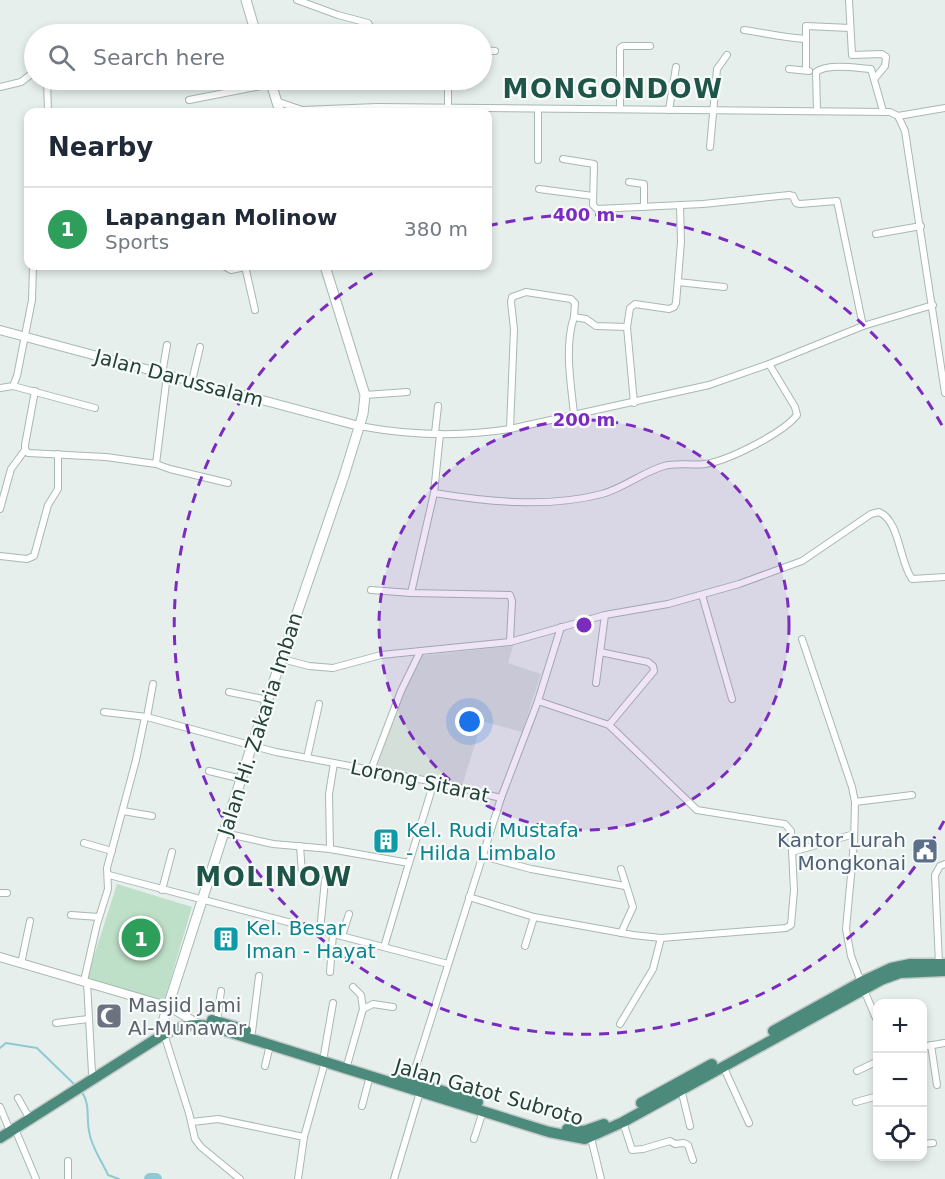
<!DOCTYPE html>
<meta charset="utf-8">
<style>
body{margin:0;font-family:"DejaVu Sans",sans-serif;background:#f2f2f3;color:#1f2937}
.controls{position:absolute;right:18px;bottom:18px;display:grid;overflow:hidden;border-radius:12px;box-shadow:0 3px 9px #0003}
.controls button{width:54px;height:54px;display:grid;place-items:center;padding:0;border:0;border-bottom:2px solid #e0e1e3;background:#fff;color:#1f2937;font:30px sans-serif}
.you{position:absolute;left:470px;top:722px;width:21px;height:21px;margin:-15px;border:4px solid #fff;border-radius:50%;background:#1a73e8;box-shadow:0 0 0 9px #1a73e833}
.badge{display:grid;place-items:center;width:39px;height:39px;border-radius:50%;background:#7f5249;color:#fff;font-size:20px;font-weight:700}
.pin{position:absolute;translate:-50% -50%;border:3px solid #fff;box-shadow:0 2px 6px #0006}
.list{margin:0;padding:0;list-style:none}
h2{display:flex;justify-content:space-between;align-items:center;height:78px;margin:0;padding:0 24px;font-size:26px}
h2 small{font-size:20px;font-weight:400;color:#747a83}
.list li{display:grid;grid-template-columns:39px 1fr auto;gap:18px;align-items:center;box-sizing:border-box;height:84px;padding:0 24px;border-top:2px solid #e0e1e3}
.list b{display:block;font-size:22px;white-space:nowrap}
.list p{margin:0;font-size:20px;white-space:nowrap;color:#747a83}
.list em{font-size:20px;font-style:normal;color:#747a83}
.icon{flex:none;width:33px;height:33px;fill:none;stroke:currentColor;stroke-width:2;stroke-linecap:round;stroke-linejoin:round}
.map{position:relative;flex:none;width:945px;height:1179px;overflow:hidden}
.search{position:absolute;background:#fff;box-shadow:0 3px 9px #0003;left:24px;top:24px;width:468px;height:66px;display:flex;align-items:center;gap:15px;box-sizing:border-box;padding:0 21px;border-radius:33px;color:#747a83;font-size:22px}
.panel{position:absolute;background:#fff;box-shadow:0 3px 9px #0003;left:24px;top:108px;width:468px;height:162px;border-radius:12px}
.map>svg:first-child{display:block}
</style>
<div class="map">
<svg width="945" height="1179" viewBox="0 0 945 1179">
<rect width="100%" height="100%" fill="#e6efeb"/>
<!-- built -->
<path fill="#d4dfda" d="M513 646 508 663 541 674 522 732 482 721 462 786 372 768 420 656Z"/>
<!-- green -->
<path fill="#bfe0c8" d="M117 884 192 907 164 1001 87 978Z"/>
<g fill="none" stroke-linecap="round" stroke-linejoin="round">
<!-- stream -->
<g stroke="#8ec9d4" stroke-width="2">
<path d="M0 1048 6 1043 37 1048 76 1086"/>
<path d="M80 1090C91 1103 86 1116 89 1131 91 1147 102 1161 108 1175L119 1179"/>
</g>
<!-- river -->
<path stroke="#8ec9d4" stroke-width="12" d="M150 1179H156"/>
<defs>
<g id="minor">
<path d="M297 0 338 15 368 23 374 34"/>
<path d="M849 0 852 55 882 54 886 57 885 66 875 78"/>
<path d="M744 30C765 33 785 38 806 39"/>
<path d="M235 34 254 29"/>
<path d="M482 50 495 51"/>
<path d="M789 69 809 71"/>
<path d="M806 70V26L850 28"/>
<path d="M47 80 48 112"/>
<path d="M448 80V107"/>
<path d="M0 87 21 82 34 72"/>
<path d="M189 100 271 84"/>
<path d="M276 101 302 110 377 107 890 112 898 116 905 131 945 393"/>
<path d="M620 109V48L623 46H650"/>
<path d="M538 110V160"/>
<path d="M669 110 676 67"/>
<path d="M817 110 816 72C828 63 856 68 871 69L883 111"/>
<path d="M898 116 945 108"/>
<path d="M710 147 717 69 727 55"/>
<path d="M563 159 594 164 593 205 597 209 703 204 789 195 793 196 796 203 800 204 837 201 863 326"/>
<path d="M629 182 644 184V207"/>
<path d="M539 189 593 196"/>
<path d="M876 234 921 226"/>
<path d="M224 266 231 270 245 267"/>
<path d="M245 266 255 310"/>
<path d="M678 282 724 287"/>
<path d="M162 374 167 345"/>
<path d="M192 381 200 347"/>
<path d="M13 386 95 408"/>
<path d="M0 388 13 386 17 376 32 300 33 266"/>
<path d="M35 391 25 445V449L28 453 106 457 156 464 167 375"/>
<path d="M365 395 407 392"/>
<path d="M634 403 627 327 630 308 635 304 669 309 674 307 676 303 681 242 680 205"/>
<path d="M574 414C571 384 564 347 574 317"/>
<path d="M359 426C408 435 461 437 510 429L709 385 769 364 863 326 933 305"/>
<path d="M510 429 514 329 511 302 512 297 526 292 571 299 575 303 574 317 586 319 596 326 627 327"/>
<path d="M435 433 438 406"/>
<path d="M440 434 434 493C489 502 548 508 602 494 624 488 643 472 664 466 677 462 692 466 705 464 728 461 783 433 797 415L795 407 769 364"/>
<path d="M156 464 170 469 228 483"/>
<path d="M0 509 11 469 25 450"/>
<path d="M0 556 27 559 34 556 48 505 58 489V454"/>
<path d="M371 590 411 593 510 595 512 601 510 642"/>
<path d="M411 593 434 493"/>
<path d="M702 595 732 699"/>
<path d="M802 639 852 787 855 802 854 843 846 929 851 956 861 982"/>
<path d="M600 652 648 662 653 666 654 671 609 725"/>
<path d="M282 659 309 666 333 668 381 655 510 642 605 615 668 604 739 584 802 561 871 514 879 512C900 521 899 561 912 579L945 577"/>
<path d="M596 683 605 615"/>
<path d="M229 692 268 700"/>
<path d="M104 712 147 717 276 752 434 782 501 798 411 1082"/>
<path d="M147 717 153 684"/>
<path d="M307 758 319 704"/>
<path d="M371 770 401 691 420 652"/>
<path d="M209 771 242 779"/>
<path d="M501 798 538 701 561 627"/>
<path d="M855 802 912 795"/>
<path d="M123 811 152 816"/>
<path d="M224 833 273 844 330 849 409 863 384 947"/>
<path d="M84 843 112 851"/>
<path d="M300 846 302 873"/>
<path d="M330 849 329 794 334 763"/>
<path d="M792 852 854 834"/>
<path d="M482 856 531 869 625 886"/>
<path d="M409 863 434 782"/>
<path d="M109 875 448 964"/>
<path d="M162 890 172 852"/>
<path d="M0 893H7"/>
<path d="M469 897 534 917 633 935 661 938 786 928 791 925 794 890 791 831 785 824 778 823 697 810 609 725 538 701"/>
<path d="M71 915 99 917"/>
<path d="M320 931 325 880"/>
<path d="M621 933 633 907 621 869"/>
<path d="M342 936 349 914"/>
<path d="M525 946 534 917"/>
<path d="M21 964 30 921"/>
<path d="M939 964 935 875 940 866 945 864"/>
<path d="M330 972 333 934"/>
<path d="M84 981 97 924 108 889 107 868 136 760 145 717"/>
<path d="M87 982 92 1073"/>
<path d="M353 987 361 995 363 1009"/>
<path d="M864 990 878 1023"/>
<path d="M217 1021 221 991"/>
<path d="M56 1023 88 1019"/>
<path d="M620 1024 653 969 661 938"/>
<path d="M252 1032 259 976"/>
<path d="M164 1034 189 1113 195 1139 201 1147 240 1179"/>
<path d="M931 1045 937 1085"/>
<path d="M922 1047 944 1043"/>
<path d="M324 1055 333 1003"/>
<path d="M348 1062 363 1009 373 1004 393 1007"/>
<path d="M265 1066 270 1045"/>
<path d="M723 1066 749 1123"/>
<path d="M857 1071 878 1061"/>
<path d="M681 1089 690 1126"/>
<path d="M18 1098 27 1114"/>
<path d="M856 1102 878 1096"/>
<path d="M362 1106 370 1076"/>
<path d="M0 1107 8 1126"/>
<path d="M192 1122 218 1119 304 1137"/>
<path d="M623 1122 632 1150 643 1149 670 1141 675 1144 684 1143 688 1145 693 1160"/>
<path d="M15 1129 36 1179"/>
<path d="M591 1138 601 1179"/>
<path d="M474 1139 483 1111"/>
<path d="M922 1144 933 1143"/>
<path d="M68 1161V1179"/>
<path d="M298 1179 304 1137 325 1062"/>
<path d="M394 1179 420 1092"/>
</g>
<g id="tertiary">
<path d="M0 330 359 426"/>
<path d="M0 957 170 1007 198 1024"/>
</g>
<g id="secondary">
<path d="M246 0 256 34"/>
<path d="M270 80 280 112"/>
<path d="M164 1034 162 1025 252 745 344 476 363 414 365 395 325 266"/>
</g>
<g id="trunk">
<path d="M212 1020 246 1030"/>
<path d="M773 1031 861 982 891 968 910 964H945"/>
<path d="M398 1077 478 1102"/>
<path d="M641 1103 712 1064"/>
<path d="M567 1129 584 1131 604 1124"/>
<path d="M0 1138 164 1034C180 1026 196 1022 213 1027L549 1132 585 1139 623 1122 881 980 900 973 945 971"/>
</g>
</defs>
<!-- minor casing -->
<use href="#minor" stroke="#a8b8b2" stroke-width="8"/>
<!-- tertiary casing -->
<use href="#tertiary" stroke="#a8b8b2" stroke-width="10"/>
<!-- secondary casing -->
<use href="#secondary" stroke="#a4bbb3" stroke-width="11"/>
<!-- trunk casing -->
<use href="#trunk" stroke="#c2cac8" stroke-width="13"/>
<!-- minor -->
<use href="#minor" stroke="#fff" stroke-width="6"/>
<!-- tertiary -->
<use href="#tertiary" stroke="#fff" stroke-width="8"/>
<!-- secondary -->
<use href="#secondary" stroke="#fff" stroke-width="9"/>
<!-- trunk -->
<use href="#trunk" stroke="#4c8a7c" stroke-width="10"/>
</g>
<!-- distance rings -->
<circle cx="584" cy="625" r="205" fill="#7b2cbf" fill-opacity=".12"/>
<g fill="none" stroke="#7b2cbf" stroke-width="3" stroke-dasharray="10 8">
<circle cx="584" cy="625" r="205"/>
<path d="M944 821A410 410 0 1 1 385 266M488 226A410 410 0 0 1 944 429"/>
</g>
<!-- icons -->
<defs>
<symbol id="building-square" viewBox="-11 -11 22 22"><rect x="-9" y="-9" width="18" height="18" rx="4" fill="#0f9aa8" stroke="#f7fbf9"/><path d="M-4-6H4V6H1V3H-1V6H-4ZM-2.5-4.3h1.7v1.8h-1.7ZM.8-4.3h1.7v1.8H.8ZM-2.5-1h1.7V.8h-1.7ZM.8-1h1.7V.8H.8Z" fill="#fff"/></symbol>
<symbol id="civic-square" viewBox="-11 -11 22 22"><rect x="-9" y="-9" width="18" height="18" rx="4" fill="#5c6f8a" stroke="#f7fbf9"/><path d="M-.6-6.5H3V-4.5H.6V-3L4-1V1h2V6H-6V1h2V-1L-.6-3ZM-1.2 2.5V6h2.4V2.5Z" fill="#fff"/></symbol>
<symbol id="mosque-square" viewBox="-11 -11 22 22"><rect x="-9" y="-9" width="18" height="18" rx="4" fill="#6b7280" stroke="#f7fbf9"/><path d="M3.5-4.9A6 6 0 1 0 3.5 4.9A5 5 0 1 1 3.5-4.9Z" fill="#fff"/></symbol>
</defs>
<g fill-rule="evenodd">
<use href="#building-square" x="371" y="826" width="30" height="30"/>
<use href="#civic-square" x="910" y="836" width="30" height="30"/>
<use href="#building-square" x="211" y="924" width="30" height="30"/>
<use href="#mosque-square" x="94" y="1001" width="30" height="30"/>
</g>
<g text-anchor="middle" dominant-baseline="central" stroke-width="4.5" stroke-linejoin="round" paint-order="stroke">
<!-- street labels -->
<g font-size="20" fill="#24423a" stroke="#f7fbf9">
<text transform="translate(179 378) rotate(15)">Jalan Darussalam</text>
<text transform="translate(260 724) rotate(-72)">Jalan Hi. Zakaria Imban</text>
<text transform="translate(420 781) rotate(12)">Lorong Sitarat</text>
<text transform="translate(489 1092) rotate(16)">Jalan Gatot Subroto</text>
</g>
<!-- culture labels -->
<g font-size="20" fill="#0d838f" stroke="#f7fbf9" text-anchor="start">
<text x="406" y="830">Kel. Rudi Mustafa<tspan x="406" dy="23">- Hilda Limbalo</tspan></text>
<text x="246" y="928">Kel. Besar<tspan x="246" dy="23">Iman - Hayat</tspan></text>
</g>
<!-- service labels -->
<g font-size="20" fill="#4e5e75" stroke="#f7fbf9" text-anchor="end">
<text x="906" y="840">Kantor Lurah<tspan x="906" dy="23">Mongkonai</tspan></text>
</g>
<!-- worship labels -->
<g font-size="20" fill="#5b616d" stroke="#f7fbf9" text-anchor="start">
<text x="128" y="1005">Masjid Jami<tspan x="128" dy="23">Al-Munawar</tspan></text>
</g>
<!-- district labels -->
<g font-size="26" font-weight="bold" letter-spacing="1.5" fill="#1f5548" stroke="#f7fbf9">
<text x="613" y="89">MONGONDOW</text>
<text x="274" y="877">MOLINOW</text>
</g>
</g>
<circle cx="584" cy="625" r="9" fill="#7b2cbf" stroke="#f7fbf9" stroke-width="3"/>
<g font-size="18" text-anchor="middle" font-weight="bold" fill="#7b2cbf" stroke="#f7fbf9" stroke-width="4.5" stroke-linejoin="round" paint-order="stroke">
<text x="584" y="221">400 m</text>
<text x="584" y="426">200 m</text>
</g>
</svg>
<div class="controls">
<button>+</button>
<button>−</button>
<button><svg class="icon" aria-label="locate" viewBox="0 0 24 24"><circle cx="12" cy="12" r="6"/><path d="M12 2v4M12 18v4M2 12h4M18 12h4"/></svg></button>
</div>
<div class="you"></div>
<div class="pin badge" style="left:141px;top:938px;background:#2e9e5b">1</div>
<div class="search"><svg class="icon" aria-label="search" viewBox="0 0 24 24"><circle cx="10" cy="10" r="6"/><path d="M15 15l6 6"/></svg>Search here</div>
<section class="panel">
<h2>Nearby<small></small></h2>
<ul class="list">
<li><span class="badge" style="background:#2e9e5b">1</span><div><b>Lapangan Molinow</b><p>Sports</p></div><em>380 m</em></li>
</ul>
</section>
</div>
